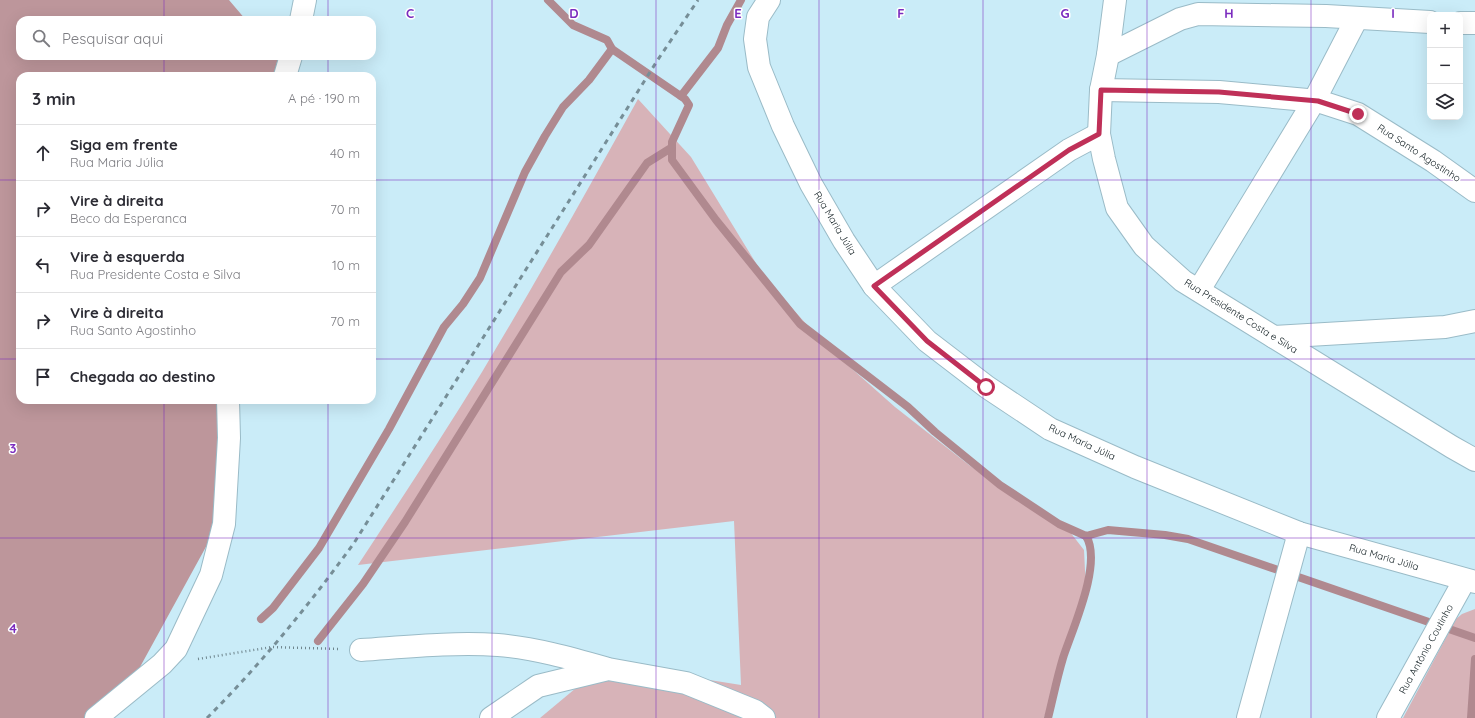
<!DOCTYPE html>
<html lang="pt">
<meta charset="utf-8">
<style>
body{margin:0;font-family:Quicksand,sans-serif;background:#f7f7f7;color:#2b2b33}
.controls{position:absolute;right:12px;top:12px;display:grid;overflow:hidden;border-radius:8px;box-shadow:0 4px 16px #0002}
.controls button{width:36px;height:36px;display:grid;place-items:center;padding:0;border:0;border-bottom:1px solid #e1e1e2;background:#fff;color:#2b2b33;font:20px sans-serif}
.stop{position:absolute;width:12px;height:12px;margin:-9px;border:3px solid #bf3058;border-radius:50%;background:#fff}
.stop.end{background:#bf3058;border-color:#fff;box-shadow:0 1px 4px #0008}
.list{margin:0;padding:0;list-style:none}
h2{display:flex;justify-content:space-between;align-items:center;height:52px;margin:0;padding:0 16px;font-size:17px}
h2 small{font-size:13px;font-weight:400;color:#7c7c81}
.list li{display:grid;grid-template-columns:26px 1fr auto;gap:12px;align-items:center;box-sizing:border-box;height:56px;padding:0 16px;border-top:1px solid #e1e1e2}
.list b{display:block;font-size:15px;white-space:nowrap}
.list p{margin:0;font-size:13px;white-space:nowrap;color:#7c7c81}
.list em{font-size:13px;font-style:normal;color:#7c7c81}
.icon{flex:none;width:22px;height:22px;fill:none;stroke:currentColor;stroke-width:2;stroke-linecap:round;stroke-linejoin:round}
.map{position:relative;flex:none;width:1475px;height:718px;overflow:hidden}
.search{position:absolute;background:#fff;box-shadow:0 4px 16px #0002;left:16px;top:16px;width:360px;height:44px;display:flex;align-items:center;gap:10px;box-sizing:border-box;padding:0 14px;border-radius:12px;color:#7c7c81;font-size:15px}
.panel{position:absolute;background:#fff;box-shadow:0 4px 16px #0002;left:16px;top:72px;width:360px;height:332px;border-radius:12px}
.map>svg:first-child{display:block}
</style>
<div class="map">
<svg width="1475" height="718" viewBox="0 0 1475 718">
<rect width="100%" height="100%" fill="#caecf8"/>
<!-- green -->
<g fill="#d7b3b8">
<path d="M638 99 691 157 765 278 825 345 895 407 969 465 1032 509 1070 532 1084 550 1086 591 1044 718H540L594 673 647 670 741 685 734 521 358 565C400 501 442 437 482 372 536 282 587 191 638 99Z"/>
<path d="M1475 609V718H1403L1456 619 1462 614Z"/>
</g>
<!-- forest -->
<path fill="#bd969b" d="M0 0H229L246 20H20V56H277L278 57 274 76H20V400H220L213 534 112 718H0Z"/>
<g fill="none" stroke-linecap="round" stroke-linejoin="round">
<!-- stream -->
<g stroke="#b0898f" stroke-width="8">
<path d="M548 0 573 25 607 40 612 49 685 99 689 105 672 142V160L716 220 800 324 908 407 935 432 1000 485 1059 524 1086 536 1108 530 1165 535 1188 539 1475 638"/>
<path d="M681 96 718 48 727 25 741 0"/>
<path d="M261 619 273 608 319 548 389 429 444 327 463 304 480 278 525 172 545 136 563 107 589 80 612 49"/>
<path d="M318 641 363 584 405 522 561 272 589 245 647 163 671 148"/>
<path d="M1048 718C1053 698 1057 678 1063 658 1072 630 1103 563 1086 536"/>
<path d="M1471 718 1475 659"/>
</g>
<defs>
<g id="minor">
<path d="M769 0 758 17 755 39 759 67 783 126 811 184 844 241 874 286 927 341 987 387 1050 429 1135 467 1299 533 1475 582"/>
<path d="M1115 0 1108 55 1101 90 1099 134 1104 159 1117 208 1144 246 1183 281 1452 447 1475 460"/>
<path d="M301 20 305 0"/>
<path d="M1460 23H1475"/>
<path d="M1108 55 1180 19 1198 14 1326 16 1430 22"/>
<path d="M285 76 291 56"/>
<path d="M1101 90 1219 92 1318 101 1358 114 1433 161 1475 191"/>
<path d="M874 286 1069 150 1099 134"/>
<path d="M1199 290 1314 101 1357 18"/>
<path d="M1274 337 1445 327 1475 321"/>
<path d="M361 650C406 647 452 642 498 645 534 648 570 658 605 668"/>
<path d="M96 718 162 664 176 649 211 575 224 524 229 438 228 400"/>
<path d="M491 718 538 686 608 669 686 683 755 711 764 718"/>
<path d="M1248 718 1299 533"/>
<path d="M1388 718 1464 581"/>
</g>
</defs>
<!-- minor casing -->
<use href="#minor" stroke="#9abbc7" stroke-width="24"/>
<!-- path -->
<path stroke="#6f868e" stroke-width="2.5" stroke-dasharray="1 3" stroke-linecap="butt" d="M198 659 272 647 339 649"/>
<!-- minor -->
<use href="#minor" stroke="#fff" stroke-width="22"/>
<!-- rail -->
<path stroke="#768e97" stroke-width="3" stroke-dasharray="5 5" stroke-linecap="butt" d="M207 718C261 664 309 605 354 543L657 61 698 0"/>
</g>
<g fill="none" stroke-linecap="round" stroke-linejoin="round">
<!-- route -->
<path stroke="#bf3058" stroke-width="5" d="M986 387 927 341 874 286 1069 150 1099 134 1101 90 1219 92 1318 101 1358 114"/>
</g>
<!-- grid -->
<path fill="none" stroke="#7b2cbf" stroke-width="1" stroke-opacity="0.55" d="M164 0V20M328 0V20M492 0V718M656 0V718M819 0V718M983 0V718M1147 0V718M1311 0V718M164 56V76M328 56V76M0 180H20M372 180H1475M0 359H20M372 359H1475M164 400V718M328 400V718M0 538H1475"/>
<g text-anchor="middle" dominant-baseline="central" stroke-width="3" stroke-linejoin="round" paint-order="stroke">
<!-- street labels -->
<g font-size="10" fill="#101d21" stroke="#fff">
<text transform="translate(1419 153) rotate(33)">Rua Santo Agostinho</text>
<text transform="translate(835 223) rotate(59)">Rua Maria Júlia</text>
<text transform="translate(1241 316) rotate(32)">Rua Presidente Costa e Silva</text>
<text transform="translate(1082 442) rotate(25)">Rua Maria Júlia</text>
<text transform="translate(1384 557) rotate(16)">Rua Maria Júlia</text>
<text transform="translate(1426 649) rotate(-61)">Rua Antônio Coutinho</text>
</g>
</g>
<g font-size="13" text-anchor="middle" font-weight="bold" fill="#7b2cbf" stroke="#fff" stroke-width="3" stroke-linejoin="round" paint-order="stroke">
<text x="410" y="18">C</text>
<text x="574" y="18">D</text>
<text x="738" y="18">E</text>
<text x="901" y="18">F</text>
<text x="1065" y="18">G</text>
<text x="1229" y="18">H</text>
<text x="1393" y="18">I</text>
<text x="13" y="453">3</text>
<text x="13" y="633">4</text>
</g>
</svg>
<div class="controls">
<button>+</button>
<button>−</button>
<button><svg class="icon" aria-label="layers" viewBox="0 0 24 24"><path d="M12 4l9 5-9 5-9-5zM3 14l9 5 9-5"/></svg></button>
</div>
<div class="stop" style="left:986px;top:387px"></div>
<div class="stop end" style="left:1358px;top:114px"></div>
<div class="search"><svg class="icon" aria-label="search" viewBox="0 0 24 24"><circle cx="10" cy="10" r="6"/><path d="M15 15l6 6"/></svg>Pesquisar aqui</div>
<section class="panel">
<h2>3 min<small>A pé · 190 m</small></h2>
<ul class="list">
<li><svg class="icon" aria-label="ahead" viewBox="0 0 24 24"><path d="M12 20V5M6 11l6-6 6 6"/></svg><div><b>Siga em frente</b><p>Rua Maria Júlia</p></div><em>40 m</em></li>
<li><svg class="icon" aria-label="right" viewBox="0 0 24 24"><path d="M7 20v-9h11M14 6l5 5-5 5"/></svg><div><b>Vire à direita</b><p>Beco da Esperanca</p></div><em>70 m</em></li>
<li><svg class="icon" aria-label="left" viewBox="0 0 24 24"><path d="M17 20v-9H6M10 6l-5 5 5 5"/></svg><div><b>Vire à esquerda</b><p>Rua Presidente Costa e Silva</p></div><em>10 m</em></li>
<li><svg class="icon" aria-label="right" viewBox="0 0 24 24"><path d="M7 20v-9h11M14 6l5 5-5 5"/></svg><div><b>Vire à direita</b><p>Rua Santo Agostinho</p></div><em>70 m</em></li>
<li><svg class="icon" aria-label="arrive" viewBox="0 0 24 24"><path d="M6 21V4h12l-3 4 3 4H6"/></svg><div><b>Chegada ao destino</b></div></li>
</ul>
</section>
</div>
